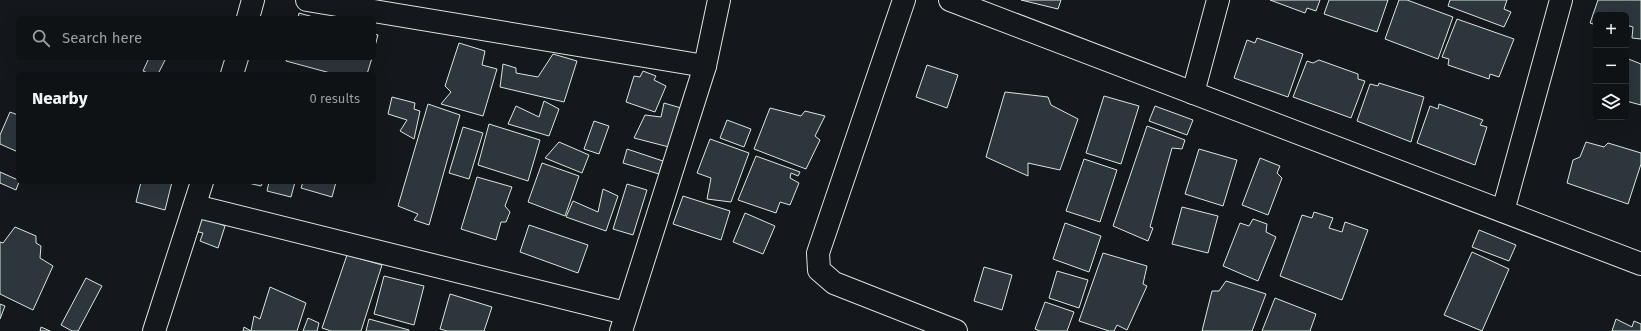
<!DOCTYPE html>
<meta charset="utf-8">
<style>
body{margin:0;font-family:"Fira Sans",sans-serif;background:#181b1e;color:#f1f3f6}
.controls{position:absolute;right:12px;top:12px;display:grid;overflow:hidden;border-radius:6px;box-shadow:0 4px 16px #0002}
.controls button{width:36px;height:36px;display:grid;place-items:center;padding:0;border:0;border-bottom:1px solid #2f3234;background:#0f1215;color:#f1f3f6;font:20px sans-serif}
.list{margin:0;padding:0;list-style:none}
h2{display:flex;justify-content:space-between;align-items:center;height:52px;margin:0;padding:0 16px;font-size:17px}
h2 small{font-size:13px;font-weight:400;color:#9b9ea0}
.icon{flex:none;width:22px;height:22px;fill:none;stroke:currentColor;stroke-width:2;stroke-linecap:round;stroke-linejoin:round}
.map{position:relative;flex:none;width:1641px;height:331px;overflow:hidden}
.search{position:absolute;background:#0f1215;box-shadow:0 4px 16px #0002;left:16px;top:16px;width:360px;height:44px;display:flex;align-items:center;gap:10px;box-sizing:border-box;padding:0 14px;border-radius:6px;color:#9b9ea0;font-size:15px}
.panel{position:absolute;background:#0f1215;box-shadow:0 4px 16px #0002;left:16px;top:72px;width:360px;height:112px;border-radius:6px}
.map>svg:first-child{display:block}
</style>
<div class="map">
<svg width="1641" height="331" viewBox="0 0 1641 331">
<rect width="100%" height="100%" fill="#14181c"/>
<!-- building -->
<g fill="#2c363c" stroke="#d8e6dc">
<path d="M1021 0H1061L1058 9Z"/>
<path d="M1270 0H1320L1316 11 1307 8 1305 13Z"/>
<path d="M1329 0H1388L1377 32 1324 14Z"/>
<path d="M1399 0H1407L1453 17 1438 59 1385 39Z"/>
<path d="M1450 0H1507L1504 9 1511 12 1504 27 1448 6Z"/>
<path d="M1598 0H1641V39L1632 38 1633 27 1626 25V15H1596V25L1590 23Z"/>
<path d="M299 13 317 18H298Z"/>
<path d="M1457 19 1514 39 1499 77 1490 74 1489 79 1448 65 1449 59 1442 57Z"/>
<path d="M374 34 378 35 374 50Z"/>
<path d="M1257 38 1303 54 1288 97 1234 78 1247 40 1255 43Z"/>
<path d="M459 43 485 51 482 65 497 69 483 116 441 104 451 92 445 86Z"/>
<path d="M553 54 577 61 564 102 500 87 503 64 516 68V73L538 77Z"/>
<path d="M149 58H166L158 74H150L143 71Z"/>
<path d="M287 58H372L367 74H334L286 61Z"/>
<path d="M1626 58 1641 64V105L1626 101Z"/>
<path d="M1319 60 1358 74V79L1365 81 1351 118 1293 97 1307 61 1313 63Z"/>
<path d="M927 65 958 75 947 108 916 97Z"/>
<path d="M643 71 656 76 654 80 666 86 655 112 626 102 634 76 640 77Z"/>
<path d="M1379 83 1424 97 1411 142 1357 121 1370 84 1378 86Z"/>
<path d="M1005 92 1048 97 1051 105 1078 119 1060 170 1028 163V176L986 157Z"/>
<path d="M1104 96 1139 106 1121 164 1086 153Z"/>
<path d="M392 97 415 103 414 109 420 111 414 139 400 131 407 120 388 114Z"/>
<path d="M544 101 559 109 549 136 508 124 516 106 539 117Z"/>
<path d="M664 103 681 108 669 147 634 138 645 115 661 117Z"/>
<path d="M428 104 460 115 429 225 414 220 418 214 398 206Z"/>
<path d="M1439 104 1483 120 1480 125 1487 127 1475 165 1417 143 1430 106 1438 109Z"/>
<path d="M1155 106 1193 120 1187 135 1149 121Z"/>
<path d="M770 108 801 116 805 111 825 116 815 136 820 140 806 169 754 149Z"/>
<path d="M10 112 18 115V152L0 144V135Z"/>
<path d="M727 120 751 129 744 147 720 138Z"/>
<path d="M594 121 609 126 599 154 584 149Z"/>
<path d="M489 124 540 140 528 181 478 165Z"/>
<path d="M1147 126 1185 140 1182 149 1172 148 1150 227 1153 228 1148 241 1113 226Z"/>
<path d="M463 127 483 133 469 179 449 173Z"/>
<path d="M710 139 749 153 731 202 707 199 711 178 697 173Z"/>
<path d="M559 142 589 155 582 173 545 158Z"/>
<path d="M1586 142 1604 147 1608 143 1641 153V164L1628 204 1567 183 1573 160 1580 157Z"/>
<path d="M627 149 663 161 659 174 623 163Z"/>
<path d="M1199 149 1237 160 1223 206 1185 194Z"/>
<path d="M756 156 800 172 798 176 791 173 790 178 799 183 790 205 780 202 776 213 738 200Z"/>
<path d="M1260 158 1280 166 1277 173 1282 178 1268 215 1242 205Z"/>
<path d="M1084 159 1117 170 1100 222 1066 211Z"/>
<path d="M542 163 579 176 565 216 528 202Z"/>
<path d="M0 172 18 180 19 182 16 190 0 183Z"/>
<path d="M477 177 512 187 505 206 510 212 506 222H501L496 240 461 229Z"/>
<path d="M141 182H172L165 210 136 202Z"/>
<path d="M244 182H263L261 186Z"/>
<path d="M269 182H295L291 197 267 191Z"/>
<path d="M303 182H336L332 197 301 188Z"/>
<path d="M627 184 647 190 633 235 613 229Z"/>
<path d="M603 189 618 196 606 231 566 217 573 201 598 212Z"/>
<path d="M683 196 730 211 721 240 673 224Z"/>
<path d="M1182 207 1218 216 1208 253 1172 244Z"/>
<path d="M1314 212 1333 218 1329 228 1342 232 1345 222 1368 230 1342 300 1280 276 1302 215 1312 218Z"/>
<path d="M745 213 775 226 763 254 733 242Z"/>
<path d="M200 216 225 226 218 248 200 241 203 233 195 231Z"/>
<path d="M1253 219 1267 224 1266 232 1276 237 1258 281 1223 266 1240 223 1249 226Z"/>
<path d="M1065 223 1101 236 1089 272 1053 259Z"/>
<path d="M529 225 588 245 578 273 520 252Z"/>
<path d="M15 227 36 236V243L41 246 40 258 53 266 33 310 0 294V242L3 243Z"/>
<path d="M1479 230 1516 245 1509 261 1472 247Z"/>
<path d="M1472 252 1509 269 1482 331 1444 315Z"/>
<path d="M1103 253 1147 266 1143 284 1147 286 1127 330 1117 325 1114 331H1109L1079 321Z"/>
<path d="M347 255 382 265 361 331H331L322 328Z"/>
<path d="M984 267 1012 275 1002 310 974 301Z"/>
<path d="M1057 271 1088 280 1079 308 1049 298Z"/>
<path d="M384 276 424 286 414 325 374 314Z"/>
<path d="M86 278 102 286 78 331H72L61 325Z"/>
<path d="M1226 281 1266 294 1252 331H1202L1212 291H1219Z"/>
<path d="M270 287 306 303 297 331H243L244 327 251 331 254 316 260 319Z"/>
<path d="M450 294 492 307 484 331H447L440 329Z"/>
<path d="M1275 298 1316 314 1310 331H1262Z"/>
<path d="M1045 302 1074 312 1067 331H1040L1035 329Z"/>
<path d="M0 304 5 306 0 319Z"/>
<path d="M308 318 319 323 317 331H303Z"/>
<path d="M369 319 409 330V331H366Z"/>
<path d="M1616 319 1632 327 1634 321 1641 324V331H1612Z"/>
<path d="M41 327 50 331H40Z"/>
</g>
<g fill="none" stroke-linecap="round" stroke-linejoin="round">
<defs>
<g id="minor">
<path d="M307 0 705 66"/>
<path d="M904 0 818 253 819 270 834 283 956 331"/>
<path d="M950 0 1641 264"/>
<path d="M248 18 253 0"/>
<path d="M232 74 237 58"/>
<path d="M1193 93 1218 0"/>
<path d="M195 206 625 313"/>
<path d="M1503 211 1561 0"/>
<path d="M154 331 202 182"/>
<path d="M621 331 705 66 719 0"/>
</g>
</defs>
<!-- minor casing -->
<use href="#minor" stroke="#d8e6dc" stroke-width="24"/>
<!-- minor -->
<use href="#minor" stroke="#14181c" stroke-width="22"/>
</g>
</svg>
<div class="controls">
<button>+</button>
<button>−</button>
<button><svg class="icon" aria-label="layers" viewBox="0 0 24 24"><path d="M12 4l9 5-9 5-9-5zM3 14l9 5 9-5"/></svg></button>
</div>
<div class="search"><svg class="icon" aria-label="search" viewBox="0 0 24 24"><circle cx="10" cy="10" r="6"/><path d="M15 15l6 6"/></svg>Search here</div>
<section class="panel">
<h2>Nearby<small>0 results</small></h2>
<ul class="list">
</ul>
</section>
</div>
